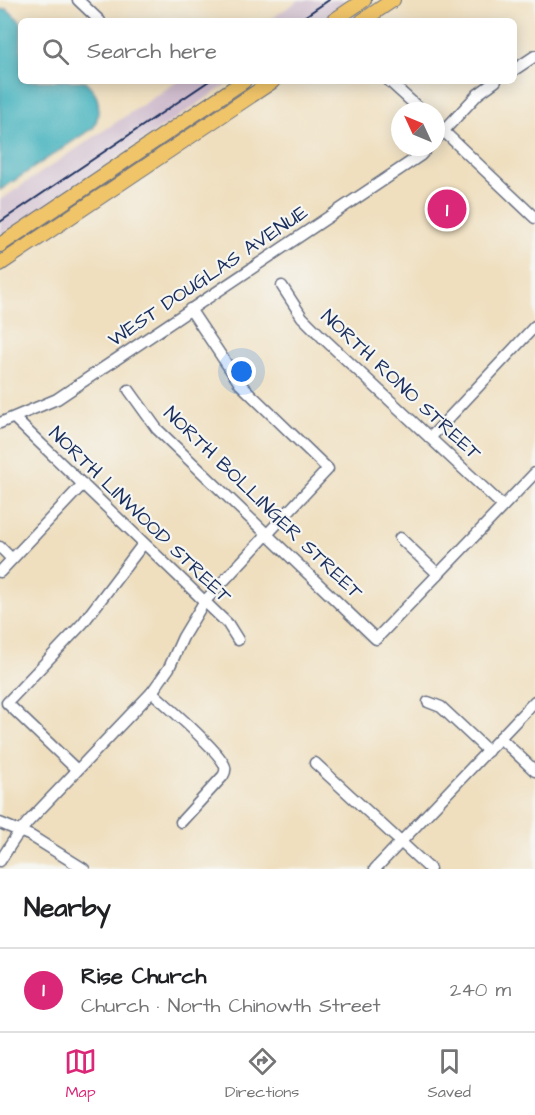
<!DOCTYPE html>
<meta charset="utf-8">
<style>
body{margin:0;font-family:"Architects Daughter",sans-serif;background:#f2f2f2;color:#202124}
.compass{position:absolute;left:391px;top:102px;width:54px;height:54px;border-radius:50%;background:#fff;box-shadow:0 3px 15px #0003;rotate:314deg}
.you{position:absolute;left:242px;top:372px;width:21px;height:21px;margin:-15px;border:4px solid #fff;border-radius:50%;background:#1a73e8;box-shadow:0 0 0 9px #1a73e833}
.badge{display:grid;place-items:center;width:39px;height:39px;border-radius:50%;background:#db2777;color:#fff;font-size:20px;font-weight:700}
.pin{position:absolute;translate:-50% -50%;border:3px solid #fff;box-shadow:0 2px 6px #0006}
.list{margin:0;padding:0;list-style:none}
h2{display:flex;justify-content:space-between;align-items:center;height:78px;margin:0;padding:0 24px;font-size:26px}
h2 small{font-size:20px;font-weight:400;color:#757577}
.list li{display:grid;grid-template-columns:39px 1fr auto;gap:18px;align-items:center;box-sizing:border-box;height:84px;padding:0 24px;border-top:2px solid #e0e0e0}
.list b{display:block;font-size:22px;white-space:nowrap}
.list p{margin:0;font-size:20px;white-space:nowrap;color:#757577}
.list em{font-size:20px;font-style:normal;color:#757577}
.icon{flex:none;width:33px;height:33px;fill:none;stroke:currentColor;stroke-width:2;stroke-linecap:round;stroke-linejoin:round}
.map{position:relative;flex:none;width:535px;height:869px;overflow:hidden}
.search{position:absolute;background:#fff;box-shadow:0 3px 15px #0003;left:18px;right:18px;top:18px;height:66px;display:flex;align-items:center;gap:15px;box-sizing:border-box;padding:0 21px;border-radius:9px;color:#757577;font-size:22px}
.sheet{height:162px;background:#fff}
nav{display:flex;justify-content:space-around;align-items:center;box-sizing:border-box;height:84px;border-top:2px solid #e0e0e0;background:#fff;font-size:16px;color:#757577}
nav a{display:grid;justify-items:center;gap:3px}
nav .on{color:#db2777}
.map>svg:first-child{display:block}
</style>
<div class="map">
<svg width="535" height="869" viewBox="0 0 535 869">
<rect width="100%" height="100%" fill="#f6f6f2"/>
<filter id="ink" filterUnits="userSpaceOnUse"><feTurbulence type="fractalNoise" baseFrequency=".0167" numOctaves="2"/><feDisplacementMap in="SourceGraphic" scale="12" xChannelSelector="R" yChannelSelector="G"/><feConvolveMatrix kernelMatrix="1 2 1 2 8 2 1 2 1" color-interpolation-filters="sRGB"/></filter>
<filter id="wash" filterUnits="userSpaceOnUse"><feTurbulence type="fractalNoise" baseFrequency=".008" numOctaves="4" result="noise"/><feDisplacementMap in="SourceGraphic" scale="24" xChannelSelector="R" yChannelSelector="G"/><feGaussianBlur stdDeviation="1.35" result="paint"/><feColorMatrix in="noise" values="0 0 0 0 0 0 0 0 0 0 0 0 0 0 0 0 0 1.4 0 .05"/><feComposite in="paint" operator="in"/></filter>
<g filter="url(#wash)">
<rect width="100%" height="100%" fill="#efdfbf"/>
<!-- industrial -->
<g fill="#d0bdce">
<path d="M299 0H354L322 21H268Z"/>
<path d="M178 81H232L0 236V200Z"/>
</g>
<!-- water -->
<path fill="#41b0bc" stroke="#2e708d" stroke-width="1.5" d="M7 9 21 22V81H85C100 95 102 109 94 127L0 190V10Z"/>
</g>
<g filter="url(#ink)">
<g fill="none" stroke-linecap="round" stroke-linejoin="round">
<defs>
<g id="minor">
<path d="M78 0 100 21"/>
<path d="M514 70 535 56"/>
<path d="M389 81 422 111"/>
<path d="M436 124 535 218"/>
<path d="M436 139 478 94 496 81"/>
<path d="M282 286 302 317 322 337 503 506"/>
<path d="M129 390 157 429 376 639 535 473"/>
<path d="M14 418 228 624 238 640"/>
<path d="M0 423 57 399 421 155 428 147"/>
<path d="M430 438 535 326"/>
<path d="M400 538 438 574"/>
<path d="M0 547 12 559"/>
<path d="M0 572 83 484"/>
<path d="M152 692C165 704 222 753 225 767 226 771 225 773 223 776L181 822"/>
<path d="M428 702 441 707 488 751"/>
<path d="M500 738 535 771"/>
<path d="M315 763 430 869"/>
<path d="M77 770 7 703 83 623 143 544"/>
<path d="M0 823 31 836 84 869"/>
<path d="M0 861 15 838 28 822 152 692 169 668 183 637 204 602 328 469 240 384 190 309"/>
<path d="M375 869 535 701"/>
</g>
<g id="major">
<path d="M333 21 364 0"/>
<path d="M362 21 393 0"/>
<path d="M0 245 244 81"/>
<path d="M0 264 273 81"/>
</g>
</defs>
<!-- minor casing -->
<use href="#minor" stroke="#656d80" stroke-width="13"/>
<!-- major casing -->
<use href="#major" stroke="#656d80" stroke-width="16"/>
<!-- minor -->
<use href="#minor" stroke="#fff" stroke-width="10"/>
<!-- major -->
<use href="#major" stroke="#f0c469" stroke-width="14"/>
<!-- rail -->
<g stroke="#1b2f5e" stroke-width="2">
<path d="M298 21 329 0"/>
<path d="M0 222 209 81"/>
</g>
</g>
</g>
<g text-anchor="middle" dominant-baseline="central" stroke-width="4.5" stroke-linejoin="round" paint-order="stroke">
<!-- street labels -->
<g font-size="20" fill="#1b2f5e" stroke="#f6f6f2">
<text transform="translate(208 276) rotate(-34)">WEST DOUGLAS AVENUE</text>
<text transform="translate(401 385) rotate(43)">NORTH RONO STREET</text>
<text transform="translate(263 503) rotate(44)">NORTH BOLLINGER STREET</text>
<text transform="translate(140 515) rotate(44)">NORTH LINWOOD STREET</text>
</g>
</g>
</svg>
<svg class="compass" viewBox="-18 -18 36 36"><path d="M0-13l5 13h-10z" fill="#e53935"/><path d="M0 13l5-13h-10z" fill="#757577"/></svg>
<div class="you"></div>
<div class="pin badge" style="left:447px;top:209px">1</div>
<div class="search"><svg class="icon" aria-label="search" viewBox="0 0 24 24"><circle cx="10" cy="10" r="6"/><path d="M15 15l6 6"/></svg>Search here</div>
</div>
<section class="sheet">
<h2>Nearby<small></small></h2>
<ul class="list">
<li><span class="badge">1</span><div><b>Rise Church</b><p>Church · North Chinowth Street</p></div><em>240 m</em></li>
</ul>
</section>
<nav>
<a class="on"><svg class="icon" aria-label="map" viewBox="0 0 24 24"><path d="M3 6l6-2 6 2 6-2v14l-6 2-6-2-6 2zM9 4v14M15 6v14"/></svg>Map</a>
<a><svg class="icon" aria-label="directions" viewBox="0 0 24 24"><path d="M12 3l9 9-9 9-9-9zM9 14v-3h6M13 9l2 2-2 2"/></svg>Directions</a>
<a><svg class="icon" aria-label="saved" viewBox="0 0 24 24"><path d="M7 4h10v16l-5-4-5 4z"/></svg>Saved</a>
</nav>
